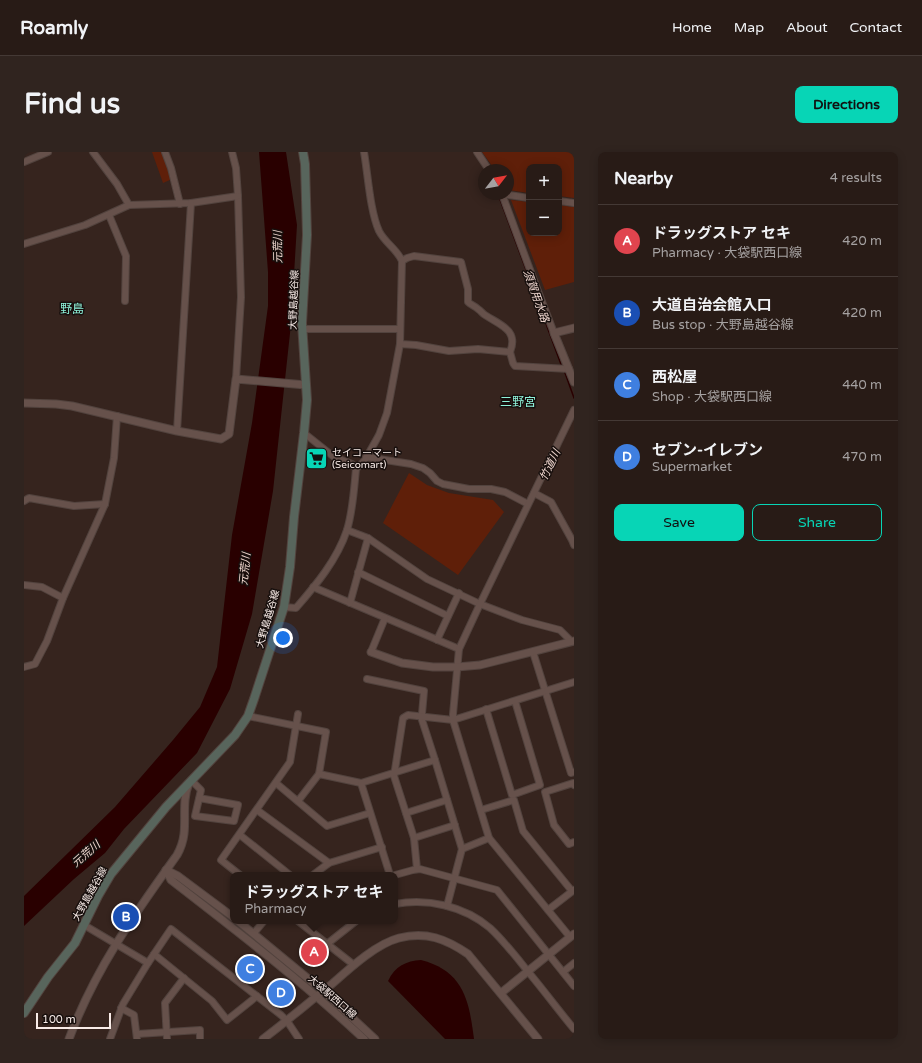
<!DOCTYPE html>
<meta charset="utf-8">
<style>
body{margin:0;font-family:"Varela Round","Noto Sans JP",sans-serif;background:#30241f;color:#f1f3f6}
.controls{position:absolute;right:12px;top:12px;display:grid;overflow:hidden;border-radius:8px;box-shadow:0 2px 10px #0003}
.controls button{width:36px;height:36px;display:grid;place-items:center;padding:0;border:0;border-bottom:1px solid #443935;background:#281b16;color:#f1f3f6;font:20px sans-serif}
.compass{position:absolute;left:454px;top:12px;width:36px;height:36px;border-radius:50%;background:#281b16;box-shadow:0 2px 10px #0003;rotate:59deg}
.scale{position:absolute;left:12px;bottom:10px;width:75px;box-sizing:border-box;padding-left:4px;border:2px solid #f9ece8;border-top:0;font-size:11px;line-height:14px;white-space:nowrap;color:#f9ece8;-webkit-text-stroke:3px #170f0d;paint-order:stroke}
.you{position:absolute;left:259px;top:486px;width:14px;height:14px;margin:-10px;border:3px solid #fff;border-radius:50%;background:#1a73e8;box-shadow:0 0 0 6px #1a73e833}
.badge{display:grid;place-items:center;width:26px;height:26px;border-radius:50%;background:#07d5b6;color:#fff;font-size:13px;font-weight:700}
.pin{position:absolute;translate:-50% -50%;border:2px solid #fff;box-shadow:0 1px 4px #0006}
.popup{position:absolute;left:206px;top:720px;width:168px;height:52px;box-sizing:border-box;display:grid;place-content:center;border-radius:8px;background:#281b16;filter:drop-shadow(0 1px 3px #0005);font-size:13px;white-space:nowrap;color:#a5a1a1}
.popup b{font-size:15px;color:#f1f3f6}
.popup::after{content:'';position:absolute;left:50%;top:100%;margin-left:-8px;border:8px solid transparent;border-top-color:#281b16}
.list{margin:0;padding:0;list-style:none}
h2{display:flex;justify-content:space-between;align-items:center;height:52px;margin:0;padding:0 16px;font-size:17px}
h2 small{font-size:13px;font-weight:400;color:#a5a1a1}
.list li{display:grid;grid-template-columns:26px 1fr auto;gap:12px;align-items:center;box-sizing:border-box;height:72px;padding:0 16px;border-top:1px solid #443935}
.list b{display:block;font-size:15px;white-space:nowrap}
.list p{margin:0;font-size:13px;white-space:nowrap;color:#a5a1a1}
.list em{font-size:13px;font-style:normal;color:#a5a1a1}
.actions{display:flex;gap:8px;padding:12px 16px}
.actions a{flex:1;padding:9px 0;border:1px solid #07d5b6;border-radius:8px;text-align:center;font-size:14px;color:#07d5b6}
.actions .main{background:#07d5b6;color:#111}
.map{position:relative;flex:none;width:550px;height:887px;overflow:hidden;border-radius:8px}
header{display:flex;align-items:center;gap:24px;box-sizing:border-box;height:56px;padding:0 20px;background:#281b16;border-bottom:1px solid #443935}
header strong{font-size:19px}
nav{display:flex;gap:22px;margin-inline-start:auto;font-size:14px}
.intro{display:flex;align-items:center;justify-content:space-between;box-sizing:border-box;height:96px;padding:0 24px}
h1{margin:0;font-size:28px}
.button{padding:10px 18px;border-radius:8px;background:#07d5b6;color:#111;font-size:14px;font-weight:700}
main{display:flex;gap:24px;padding:0 24px}
aside{flex:1;background:#281b16;border-radius:8px;box-shadow:0 2px 10px #0003}
.map>svg:first-child{display:block}
</style>
<header>
<strong>Roamly</strong>
<nav><a>Home</a><a>Map</a><a>About</a><a>Contact</a></nav>
</header>
<div class="intro"><h1>Find us</h1><a class="button">Directions</a></div>
<main>
<div class="map">
<svg width="550" height="887" viewBox="0 0 550 887">
<rect width="100%" height="100%" fill="#36241e"/>
<!-- green -->
<g fill="#5f1f09">
<path d="M128 0H139L148 27 139 31Z"/>
<path d="M458 0H550V46L535 44V15H505V41L484 38V18H471Z"/>
<path d="M487 48 505 50V81H535V53L550 55V130L521 138Z"/>
<path d="M385 321 403 333 425 341 469 348 480 360 434 423 359 371Z"/>
</g>
<!-- water -->
<g fill="#290000">
<path d="M235 0H262L273 73 267 172 249 339 228 462 206 537 173 601 100 677 81 701 50 727 0 774V744L91 655 149 588 176 555 193 515 208 383 228 271 244 154V120Z"/>
<path d="M397 808C440 819 445 849 450 887H421L364 829C371 814 382 809 397 808Z"/>
</g>
<g fill="none" stroke-linecap="round" stroke-linejoin="round">
<!-- stream -->
<g stroke="#290000" stroke-width="1.5">
<path d="M474 42 538 215"/>
<path d="M496 42 505 43"/>
<path d="M541 47 550 48"/>
<path d="M540 218 550 246"/>
</g>
<defs>
<g id="minor">
<path d="M69 0 93 32 105 53"/>
<path d="M141 0 147 16 156 52"/>
<path d="M208 0 212 16 214 44 217 145 212 227"/>
<path d="M340 0C344 23 346 59 355 79 361 91 373 97 378 109"/>
<path d="M453 0 465 18"/>
<path d="M0 10 24 0"/>
<path d="M478 42 515 142 530 181"/>
<path d="M478 42 505 46"/>
<path d="M535 49 550 51"/>
<path d="M85 63 102 104 101 149"/>
<path d="M0 92 61 73 105 53 167 51 214 44"/>
<path d="M279 177H376"/>
<path d="M376 192 392 193 425 199 454 197 486 200 489 211 491 214 545 217"/>
<path d="M153 279 167 51"/>
<path d="M342 305 387 312 399 316 406 321 413 329 419 332 445 337H467L481 340 504 352"/>
<path d="M332 317 341 308 355 283 363 261 376 192 378 109 383 106 390 104 437 110 444 137V150C447 153 451 154 454 157 457 159 459 162 461 163 476 173 495 178 486 200"/>
<path d="M510 341 527 350 548 388 550 393"/>
<path d="M0 349 5 346 50 354 81 352"/>
<path d="M323 378 344 386 403 427 456 452 498 468 536 478 547 489"/>
<path d="M334 420 424 464"/>
<path d="M0 433 18 435 39 446"/>
<path d="M289 435 435 497"/>
<path d="M326 451 344 386"/>
<path d="M260 455 272 456C292 433 313 408 323 378 329 358 330 337 332 317L328 312 310 305 280 281"/>
<path d="M413 488 435 441"/>
<path d="M347 500 361 466"/>
<path d="M509 500 547 621 550 620"/>
<path d="M0 515 11 512 23 489 39 446 81 352 90 306 93 264"/>
<path d="M343 527 400 539 398 562V568L411 608"/>
<path d="M462 557 488 643 516 633 491 549"/>
<path d="M224 564 302 580 295 622 274 649"/>
<path d="M295 622 337 631"/>
<path d="M167 628 177 638 171 664 210 669 214 653 175 646"/>
<path d="M252 631 303 674 346 661"/>
<path d="M550 633 549 631 521 640 530 673 545 692 550 690"/>
<path d="M233 658 305 711"/>
<path d="M457 658 490 648 499 679 548 739"/>
<path d="M382 661 423 648"/>
<path d="M216 683 266 723"/>
<path d="M390 686 431 673"/>
<path d="M438 697 465 686"/>
<path d="M393 717 390 686 370 624 379 566 384 563 429 568 550 530"/>
<path d="M216 723 197 708 266 610 274 562"/>
<path d="M289 723 305 711 358 695"/>
<path d="M366 723 337 631 411 608 438 697 423 754"/>
<path d="M371 723 389 718 396 717 473 738 550 834"/>
<path d="M371 752C404 746 440 754 466 776 481 790 493 806 506 822 521 840 535 859 550 877"/>
<path d="M524 758 550 738"/>
<path d="M274 769 330 813"/>
<path d="M60 773 124 811"/>
<path d="M230 781 240 769"/>
<path d="M546 785 465 686 429 568V562L435 497 456 452 550 258"/>
<path d="M303 792 332 769"/>
<path d="M130 802 188 849 203 868 233 844"/>
<path d="M539 820 550 811"/>
<path d="M97 856 110 863 113 887"/>
<path d="M113 882 176 878V887"/>
<path d="M86 887 99 852 124 811 147 777 257 863 263 869 275 887"/>
<path d="M143 887 141 851 160 826"/>
</g>
<g id="tertiary">
<path d="M550 176 530 181 550 230"/>
<path d="M0 251 32 252 48 254 153 279 197 287 205 282 212 227 282 233"/>
<path d="M347 500 378 511 409 515H433L456 513 550 489"/>
<path d="M142 718 147 728C213 779 279 830 340 887"/>
<path d="M142 718 154 724 209 765"/>
<path d="M214 769 299 839 351 887"/>
<path d="M477 841 550 782"/>
<path d="M45 887C71 817 110 763 153 703 157 696 159 690 160 682 162 665 158 648 165 631"/>
<path d="M239 887C263 869 285 850 308 832 326 816 352 792 375 786 402 779 422 787 444 802L514 887"/>
</g>
<path id="secondary" d="M0 861 24 825 51 791 74 744 87 722 142 655 211 583 224 564 230 547 260 455 266 415 270 365 280 281 283 248 278 171 283 83 281 12 279 0"/>
</defs>
<!-- minor casing -->
<use href="#minor" stroke="#52433e" stroke-width="8"/>
<!-- tertiary casing -->
<use href="#tertiary" stroke="#52433e" stroke-width="9"/>
<!-- secondary casing -->
<use href="#secondary" stroke="#52433e" stroke-width="10"/>
<!-- minor -->
<use href="#minor" stroke="#66514b" stroke-width="6"/>
<!-- tertiary -->
<use href="#tertiary" stroke="#66514b" stroke-width="7"/>
<!-- secondary -->
<use href="#secondary" stroke="#58655c" stroke-width="8"/>
</g>
<!-- icons -->
<defs>
<symbol id="supermarket-square" viewBox="-11 -11 22 22"><rect x="-9" y="-9" width="18" height="18" rx="4" fill="#07d5b6" stroke="#170f0d"/><path d="M-6-5.5h2.5l.6 2H6L4.5 2H-2.5L-4.4-4H-6ZM-1.5 3.2a1.3 1.3 0 1 0 .1 0ZM3 3.2a1.3 1.3 0 1 0 .1 0Z" fill="#111"/></symbol>
</defs>
<g fill-rule="evenodd">
<use href="#supermarket-square" x="280" y="294" width="25" height="25"/>
</g>
<g text-anchor="middle" dominant-baseline="central" stroke-width="3" stroke-linejoin="round" paint-order="stroke">
<!-- street labels -->
<g font-size="10" fill="#f9ece8" stroke="#170f0d">
<text transform="translate(270 148) rotate(-88)">大野島越谷線</text>
<text transform="translate(244 467) rotate(-74)">大野島越谷線</text>
<text transform="translate(66 742) rotate(-61)">大野島越谷線</text>
<text transform="translate(308 845) rotate(41)">大袋駅西口線</text>
</g>
<!-- poi labels -->
<g font-size="10" fill="#f9ece8" stroke="#170f0d" text-anchor="start">
<text x="308" y="301">セイコーマート<tspan x="308" dy="12">(Seicomart)</tspan></text>
</g>
<!-- water labels -->
<g font-size="11" font-style="italic" fill="#f1d8d0" stroke="#170f0d">
<text transform="translate(254 95) rotate(-91)">元荒川</text>
<text transform="translate(512 144) rotate(70)">須賀用水路</text>
<text transform="translate(526 313) rotate(-64)">竹道川</text>
<text transform="translate(221 417) rotate(-84)">元荒川</text>
<text transform="translate(62 702) rotate(-41)">元荒川</text>
</g>
<!-- quarter labels -->
<g font-size="12" fill="#8ff2da" stroke="#170f0d">
<text x="48" y="157">野島</text>
<text x="494" y="250">三野宮</text>
</g>
</g>
</svg>
<div class="controls">
<button>+</button>
<button>−</button>
</div>
<svg class="compass" viewBox="-18 -18 36 36"><path d="M0-13l5 13h-10z" fill="#e53935"/><path d="M0 13l5-13h-10z" fill="#a5a1a1"/></svg>
<div class="scale">100 m</div>
<div class="you"></div>
<div class="pin badge" style="left:290px;top:800px;background:#e0444e">A</div>
<div class="popup"><b>ドラッグストア セキ</b>Pharmacy</div>
<div class="pin badge" style="left:102px;top:765px;background:#1a4fb4">B</div>
<div class="pin badge" style="left:226px;top:817px;background:#3f7fe0">C</div>
<div class="pin badge" style="left:257px;top:841px;background:#3f7fe0">D</div>
</div>
<aside>
<h2>Nearby<small>4 results</small></h2>
<ul class="list">
<li><span class="badge" style="background:#e0444e">A</span><div><b>ドラッグストア セキ</b><p>Pharmacy · 大袋駅西口線</p></div><em>420 m</em></li>
<li><span class="badge" style="background:#1a4fb4">B</span><div><b>大道自治会館入口</b><p>Bus stop · 大野島越谷線</p></div><em>420 m</em></li>
<li><span class="badge" style="background:#3f7fe0">C</span><div><b>西松屋</b><p>Shop · 大袋駅西口線</p></div><em>440 m</em></li>
<li><span class="badge" style="background:#3f7fe0">D</span><div><b>セブン-イレブン</b><p>Supermarket</p></div><em>470 m</em></li>
</ul>
<div class="actions"><a class="main">Save</a><a>Share</a></div>
</aside>
</main>
